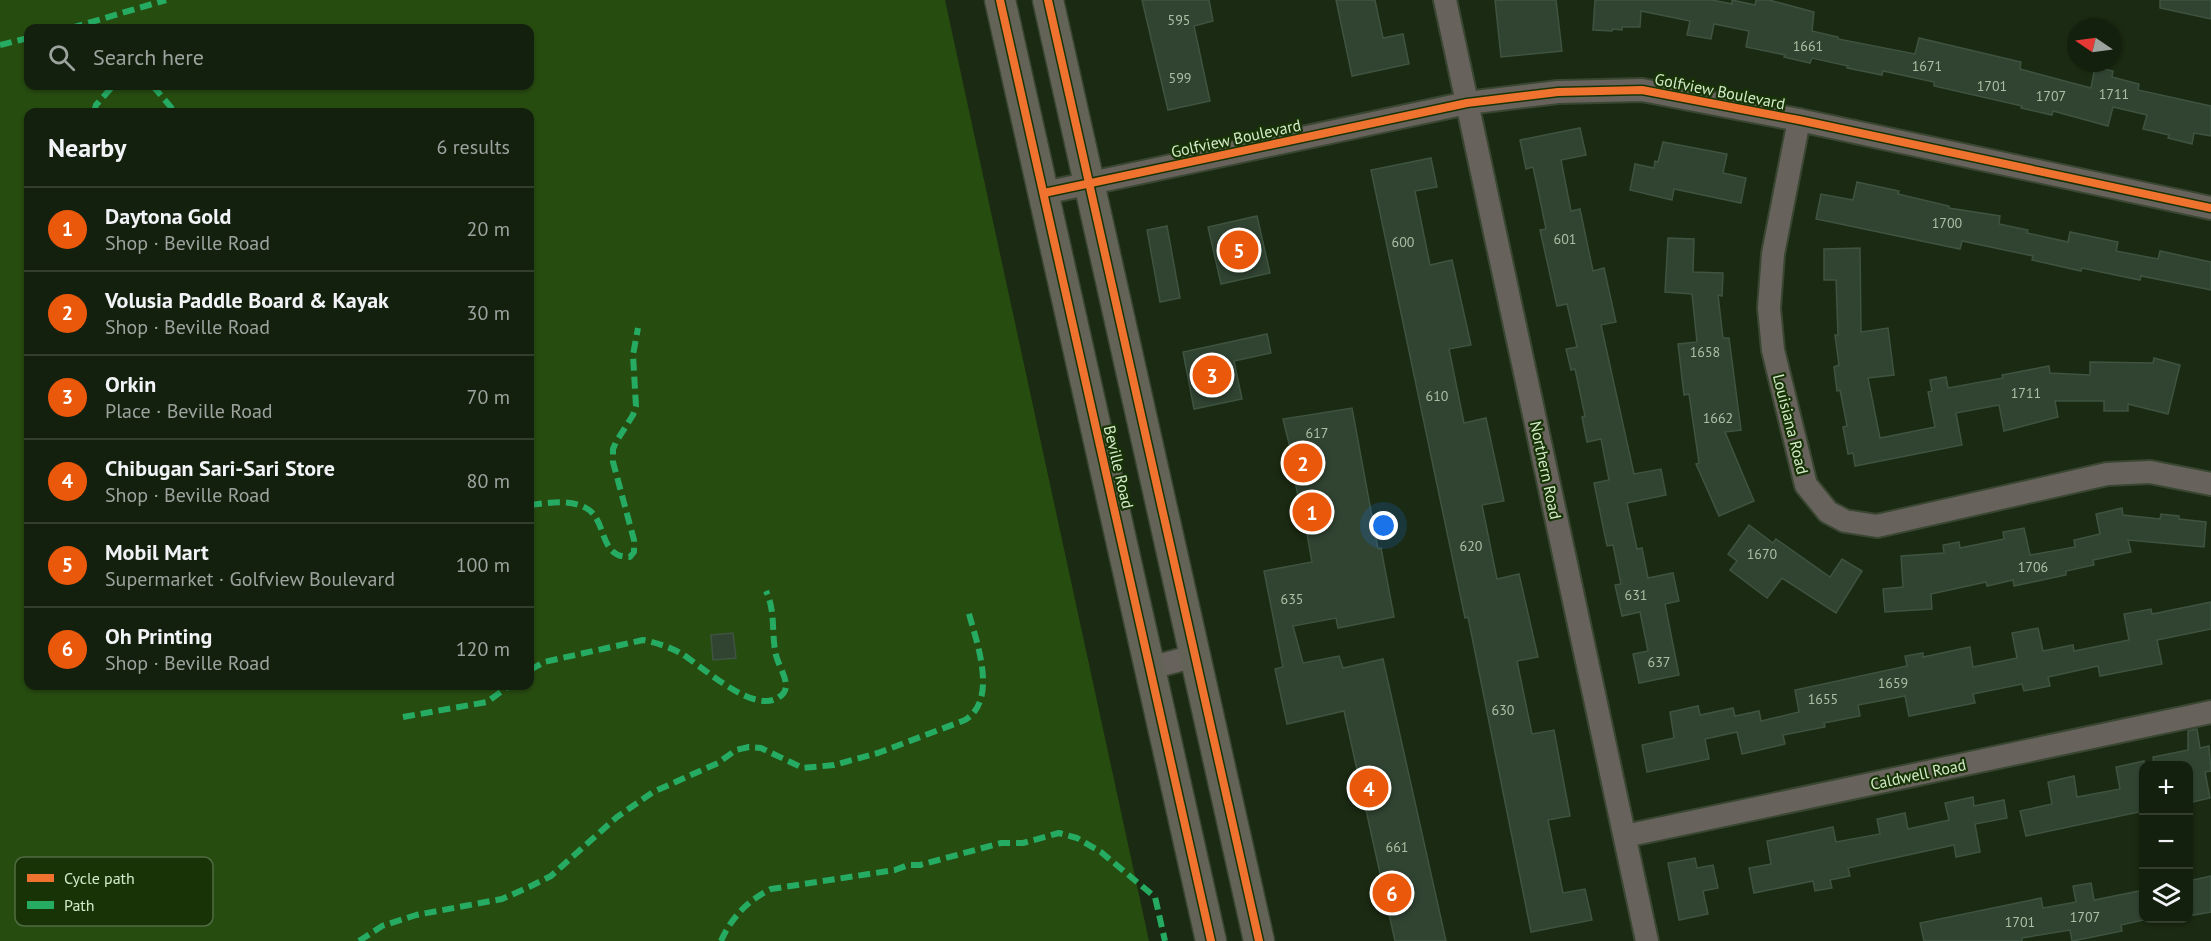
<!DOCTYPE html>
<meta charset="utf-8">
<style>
body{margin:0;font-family:"PT Sans",sans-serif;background:#1d2817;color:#f1f3f6}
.controls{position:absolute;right:18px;bottom:18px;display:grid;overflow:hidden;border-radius:12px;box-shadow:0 2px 4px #0004}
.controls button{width:54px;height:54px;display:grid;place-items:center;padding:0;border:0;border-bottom:2px solid #333e2e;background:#14200e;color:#f1f3f6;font:30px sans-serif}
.compass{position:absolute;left:2067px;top:18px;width:54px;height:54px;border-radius:50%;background:#14200e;box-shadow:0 2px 4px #0004;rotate:283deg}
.you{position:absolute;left:1384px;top:526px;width:21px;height:21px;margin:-15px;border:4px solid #fff;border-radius:50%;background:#1a73e8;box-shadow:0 0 0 9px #1a73e833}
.badge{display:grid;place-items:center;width:39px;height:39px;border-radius:50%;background:#ea580c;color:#fff;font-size:20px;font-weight:700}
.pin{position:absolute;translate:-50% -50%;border:3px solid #fff;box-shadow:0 2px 6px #0006}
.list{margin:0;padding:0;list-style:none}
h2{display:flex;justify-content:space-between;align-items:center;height:78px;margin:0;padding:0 24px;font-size:26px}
h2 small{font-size:20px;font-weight:400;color:#9da39e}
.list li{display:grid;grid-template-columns:39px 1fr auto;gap:18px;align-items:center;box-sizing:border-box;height:84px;padding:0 24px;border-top:2px solid #333e2e}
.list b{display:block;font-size:22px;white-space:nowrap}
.list p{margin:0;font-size:20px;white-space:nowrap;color:#9da39e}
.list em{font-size:20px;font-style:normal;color:#9da39e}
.icon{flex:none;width:33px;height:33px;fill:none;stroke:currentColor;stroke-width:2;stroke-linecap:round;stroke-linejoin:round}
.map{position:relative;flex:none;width:2211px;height:941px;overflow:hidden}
.search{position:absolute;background:#14200e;box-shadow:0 2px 4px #0004;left:24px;top:24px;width:510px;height:66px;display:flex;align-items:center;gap:15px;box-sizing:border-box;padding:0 21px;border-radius:12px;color:#9da39e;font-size:22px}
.panel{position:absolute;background:#14200e;box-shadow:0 2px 4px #0004;left:24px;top:108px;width:510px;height:582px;border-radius:12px}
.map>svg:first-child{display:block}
</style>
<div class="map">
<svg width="2211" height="941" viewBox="0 0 2211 941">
<rect width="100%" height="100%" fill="#1b2a12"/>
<!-- green -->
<path fill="#274c10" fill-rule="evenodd" d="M0 0H945L1149 941H0ZM28 28H530V86H28ZM28 112H530V686H28Z"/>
<!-- building -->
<g fill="#314432" stroke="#3e5340" stroke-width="1.5">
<path d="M1142 0H1209L1213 21 1194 26 1210 101 1168 110Z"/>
<path d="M1336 0H1375L1383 38 1403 34 1409 64 1352 76Z"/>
<path d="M1495 0H1556L1562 51 1501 57Z"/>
<path d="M1595 0H1712L1732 4V0L1755 5 1756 0H1769L1814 12 1812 31 1838 37V39L1915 54 1919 38 2021 62 2020 69 2091 88 2095 67 2113 71 2112 77 2139 84 2138 90 2211 106V136L2194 133 2192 144 2168 138 2169 135 2143 129 2147 115 2113 107 2108 126 2053 111 2052 115 2021 108 2022 106 1934 86V82L1883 71 1882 75 1847 68 1848 66 1812 58 1810 63 1784 57 1785 55 1746 47 1749 31 1714 24 1711 39 1687 35 1690 21 1641 11 1640 27H1622V30L1613 29 1612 31 1593 30Z"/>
<path d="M2160 0H2211V19L2160 8Z"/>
<path d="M1580 128 1586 155 1561 160 1571 211 1580 209 1593 271 1604 268 1616 322 1601 325 1634 474 1661 469 1666 495 1627 503 1637 549 1642 548 1648 578 1673 573 1679 601 1665 604 1679 675 1639 683 1633 654 1648 651 1640 612 1622 616 1615 585 1621 584 1613 545 1607 546 1594 483 1609 480 1601 439 1587 442 1582 417 1585 416 1575 369 1571 370 1566 349 1577 347 1567 304 1557 306 1540 230 1546 229 1539 195 1533 167 1526 169 1520 140Z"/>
<path d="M1663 142 1727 154 1723 173 1746 178 1741 203 1674 189 1672 200 1630 190 1635 164 1654 168 1655 161 1658 162Z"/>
<path d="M1431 158 1437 187 1415 191 1430 265 1452 260 1471 345 1449 349 1464 423 1486 418 1504 501 1482 505 1497 579 1519 574 1538 657 1517 661 1532 734 1554 730 1570 816 1548 820 1563 893 1585 889 1592 920 1531 932 1468 617 1465 618 1371 170Z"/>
<path d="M1857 182 1899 191 1898 194 1949 206V208L2000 216 1999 224 2028 230 2027 233 2068 242 2070 232 2118 242 2116 251 2158 259 2160 251 2211 262V290L2141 276 2140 280 2082 268 2081 271 2032 260 2033 256 1962 241 1960 249 1816 219 1821 194 1853 200Z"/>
<path d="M1257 216 1270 273 1221 284 1208 227Z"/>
<path d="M1167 226 1180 298 1160 302 1147 230Z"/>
<path d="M1668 238 1694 239 1693 272 1723 273 1722 296 1718 295 1723 338H1729L1741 430 1725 432 1754 501 1719 516 1696 464 1699 463 1689 394 1684 395 1678 344 1697 342 1692 294 1665 292Z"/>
<path d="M1860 248 1861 332 1888 328 1894 375 1868 378 1880 438 1935 427 1928 392 1932 391 1930 380 1946 377 1948 388 2003 378 2002 375 2049 366 2050 373 2090 375V362L2153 363 2154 358 2180 365 2168 414 2128 404V411H2104V401H2055L2058 417 2004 431 1999 405 1956 413 1962 445 1855 466 1853 453 1848 454 1843 427 1847 426 1840 390 1837 391 1834 367 1839 365 1835 335H1838L1836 280H1824V249Z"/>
<path d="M1267 334 1271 353 1234 361 1242 399 1194 409 1183 352Z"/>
<path d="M1352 408 1378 549 1381 548 1394 617 1338 628 1336 618 1293 626 1303 663 1339 656 1343 668 1383 659 1446 941H1395L1344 711 1287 724 1275 669 1283 667 1264 571 1312 562 1307 534H1309L1301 495 1298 496 1294 476H1297L1283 419Z"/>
<path d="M2122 508 2123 515 2160 519 2161 514 2179 516V519L2206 522 2204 547 2128 540 2131 552 2093 560 2094 565 2066 571V575L2014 586 2013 580 1987 586 1986 582 1931 594 1932 609 1885 612 1883 589 1903 587 1901 556 1944 553 1943 545 1959 542 1960 548 2004 539 2003 532 2024 528 2030 555 2075 547 2074 540 2100 534 2096 514Z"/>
<path d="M1749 525 1773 543 1776 539 1830 577 1842 559 1862 571 1836 613 1782 578 1767 598 1730 570 1737 561 1728 554Z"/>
<path d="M2211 602V629L2157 640 2162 664 2100 676 2098 666 2048 677 2050 686 2024 691 2022 684 1973 694 1975 703 1909 716 1905 696 1858 705 1860 716 1824 723 1825 727 1783 735 1785 744 1742 754 1737 732 1705 739 1709 759 1647 772 1642 745 1674 738 1670 712 1698 706 1700 715 1733 708 1735 716 1759 711 1761 721 1799 712 1795 690 1907 666 1905 656 1923 653V657L1970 647 1973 667 2017 658 2012 633 2038 628 2043 651 2073 645 2074 651 2129 640 2124 614 2151 609 2152 614Z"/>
<path d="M733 633 736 658 713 660 711 635Z"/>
<path d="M2197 729 2200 748 2209 746 2211 771 2205 772 2210 798 2188 803V765H2154L2153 757 2188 750V731Z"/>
<path d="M2144 761V811L2026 836 2020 811 2052 804 2048 782 2074 776 2077 797 2120 789 2116 767Z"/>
<path d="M1973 797 1974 806 2004 800 2007 818 1975 824 1980 852 1956 857 1954 845 1848 868 1850 876 1830 880 1832 888 1815 891 1813 881 1754 893 1749 868 1771 864 1767 841 1833 827 1836 842 1880 834 1877 819 1905 813 1908 829 1949 820 1945 803Z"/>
<path d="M1695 858 1697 868 1713 865 1718 888 1703 891 1708 914 1679 920 1668 863Z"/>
<path d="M2211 876V912L2188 916V881Z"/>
<path d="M2091 883 2094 900 2144 890V920L2121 925 2122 931 2073 941H2072L2070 930 2022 938V941H1924L1920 923 2041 898 2043 908 2076 902 2073 886Z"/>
</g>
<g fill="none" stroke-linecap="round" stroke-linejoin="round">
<defs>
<g id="minor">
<path d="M1445 0 1647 941"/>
<path d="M1799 120 1773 254 1769 308 1773 350 1806 485 1828 512 1845 521 1877 526 2107 474 2150 472 2211 484"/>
<path d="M1044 193 1467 103 1558 92 1642 90 1799 120 2211 208"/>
<path d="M1150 668 1195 656"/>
<path d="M1625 836 2211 712"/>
</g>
<g id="major">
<path d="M1000 0 1211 941"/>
<path d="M1048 0 1259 941"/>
</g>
</defs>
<!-- minor casing -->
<use href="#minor" stroke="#394631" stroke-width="26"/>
<!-- major casing -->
<use href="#major" stroke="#394631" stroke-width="33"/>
<!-- minor -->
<use href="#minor" stroke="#67625c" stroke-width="22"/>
<!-- major -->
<use href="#major" stroke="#646358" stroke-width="30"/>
<!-- quiet -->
<g stroke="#26ab63" stroke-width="6" stroke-dasharray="12 6" stroke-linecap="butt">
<path d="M71 28 166 0"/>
<path d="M0 45 28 38"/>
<path d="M153 86 175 112"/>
<path d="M94 112 96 105 113 86"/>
<path d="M530 505C547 503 570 499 586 508 608 520 598 558 630 557L634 552V540L613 462V449L616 442 633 415 636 406 633 355 638 328"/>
<path d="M530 670 544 662 643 640C657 643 670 647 682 654 703 667 754 715 779 697 783 695 786 690 786 686 786 676 778 664 776 655 771 633 776 612 766 591"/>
<path d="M403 717 487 702 509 686"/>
<path d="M359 941 382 926 416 915 502 899 529 887 551 876 617 817 653 792 718 763 736 750 749 747 761 748 803 768 834 765 878 753 965 720C999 699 976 641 968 610"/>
<path d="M721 941C731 918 748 900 771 889L895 870 908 865H920L1001 843H1023L1059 833 1077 838 1101 852 1155 897 1165 941"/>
</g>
<defs>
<g id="cycleway">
<path d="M1000 0 1211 941"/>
<path d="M1048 0 1259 941"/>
<path d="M1044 193 1467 103 1558 92 1642 90 1799 120 2211 208"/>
</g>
</defs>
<!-- cycleway casing -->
<use href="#cycleway" stroke="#183407" stroke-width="11"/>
<!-- cycleway -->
<use href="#cycleway" stroke="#ef722f" stroke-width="8"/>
</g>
<g text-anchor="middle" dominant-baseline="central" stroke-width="4.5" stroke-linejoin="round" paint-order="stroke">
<!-- number labels -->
<g font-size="14" fill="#abc0a4">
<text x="1179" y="20">595</text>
<text x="1808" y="46">1661</text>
<text x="1927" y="66">1671</text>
<text x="1180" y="78">599</text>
<text x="1992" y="86">1701</text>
<text x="2114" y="94">1711</text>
<text x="2051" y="96">1707</text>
<text x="1947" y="223">1700</text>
<text x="1565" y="239">601</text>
<text x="1403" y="242">600</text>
<text x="1705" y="352">1658</text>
<text x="2026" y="393">1711</text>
<text x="1437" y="396">610</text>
<text x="1718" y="418">1662</text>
<text x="1317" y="433">617</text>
<text x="1471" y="546">620</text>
<text x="1762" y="554">1670</text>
<text x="2033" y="567">1706</text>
<text x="1636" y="595">631</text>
<text x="1292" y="599">635</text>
<text x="1659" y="662">637</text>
<text x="1893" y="683">1659</text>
<text x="1823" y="699">1655</text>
<text x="1503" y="710">630</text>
<text x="1397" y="847">661</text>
<text x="2085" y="917">1707</text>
<text x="2020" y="922">1701</text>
</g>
<!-- street labels -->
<g font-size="16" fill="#d4eaca" stroke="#183407">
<text transform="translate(1720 91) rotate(11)">Golfview Boulevard</text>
<text transform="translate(1236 138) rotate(-12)">Golfview Boulevard</text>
<text transform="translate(1791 424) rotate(76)">Louisiana Road</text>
<text transform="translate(1119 467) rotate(77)">Beville Road</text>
<text transform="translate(1546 470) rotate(78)">Northern Road</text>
<text transform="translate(1918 774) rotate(-12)">Caldwell Road</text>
</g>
</g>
<!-- legend -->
<rect x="15" y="857" width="198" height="69" rx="9" fill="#183407" stroke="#506b42" stroke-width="1.5"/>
<rect x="27" y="874" width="27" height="8" fill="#ef722f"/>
<rect x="27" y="901" width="27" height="8" fill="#26ab63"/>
<g font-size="16" fill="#d4eaca">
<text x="64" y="884">Cycle path</text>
<text x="64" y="911">Path</text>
</g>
</svg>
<div class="controls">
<button>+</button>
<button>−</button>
<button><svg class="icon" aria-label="layers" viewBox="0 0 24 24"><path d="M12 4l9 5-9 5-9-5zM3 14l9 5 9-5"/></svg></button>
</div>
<svg class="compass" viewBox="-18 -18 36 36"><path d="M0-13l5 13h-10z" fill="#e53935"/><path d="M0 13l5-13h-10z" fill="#9da39e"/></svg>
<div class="you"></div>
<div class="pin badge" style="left:1312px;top:512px">1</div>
<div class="pin badge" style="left:1303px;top:463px">2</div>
<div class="pin badge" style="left:1212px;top:375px">3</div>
<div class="pin badge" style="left:1369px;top:788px">4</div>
<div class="pin badge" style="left:1239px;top:250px">5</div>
<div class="pin badge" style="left:1392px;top:893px">6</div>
<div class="search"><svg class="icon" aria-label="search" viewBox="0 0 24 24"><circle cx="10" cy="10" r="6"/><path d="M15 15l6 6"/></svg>Search here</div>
<section class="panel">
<h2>Nearby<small>6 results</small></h2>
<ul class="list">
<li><span class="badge">1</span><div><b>Daytona Gold</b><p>Shop · Beville Road</p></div><em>20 m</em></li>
<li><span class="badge">2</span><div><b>Volusia Paddle Board &amp; Kayak</b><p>Shop · Beville Road</p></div><em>30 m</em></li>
<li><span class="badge">3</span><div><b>Orkin</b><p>Place · Beville Road</p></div><em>70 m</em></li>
<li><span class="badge">4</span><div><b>Chibugan Sari-Sari Store</b><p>Shop · Beville Road</p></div><em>80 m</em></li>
<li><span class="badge">5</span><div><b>Mobil Mart</b><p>Supermarket · Golfview Boulevard</p></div><em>100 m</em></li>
<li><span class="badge">6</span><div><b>Oh Printing</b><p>Shop · Beville Road</p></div><em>120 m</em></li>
</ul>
</section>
</div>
